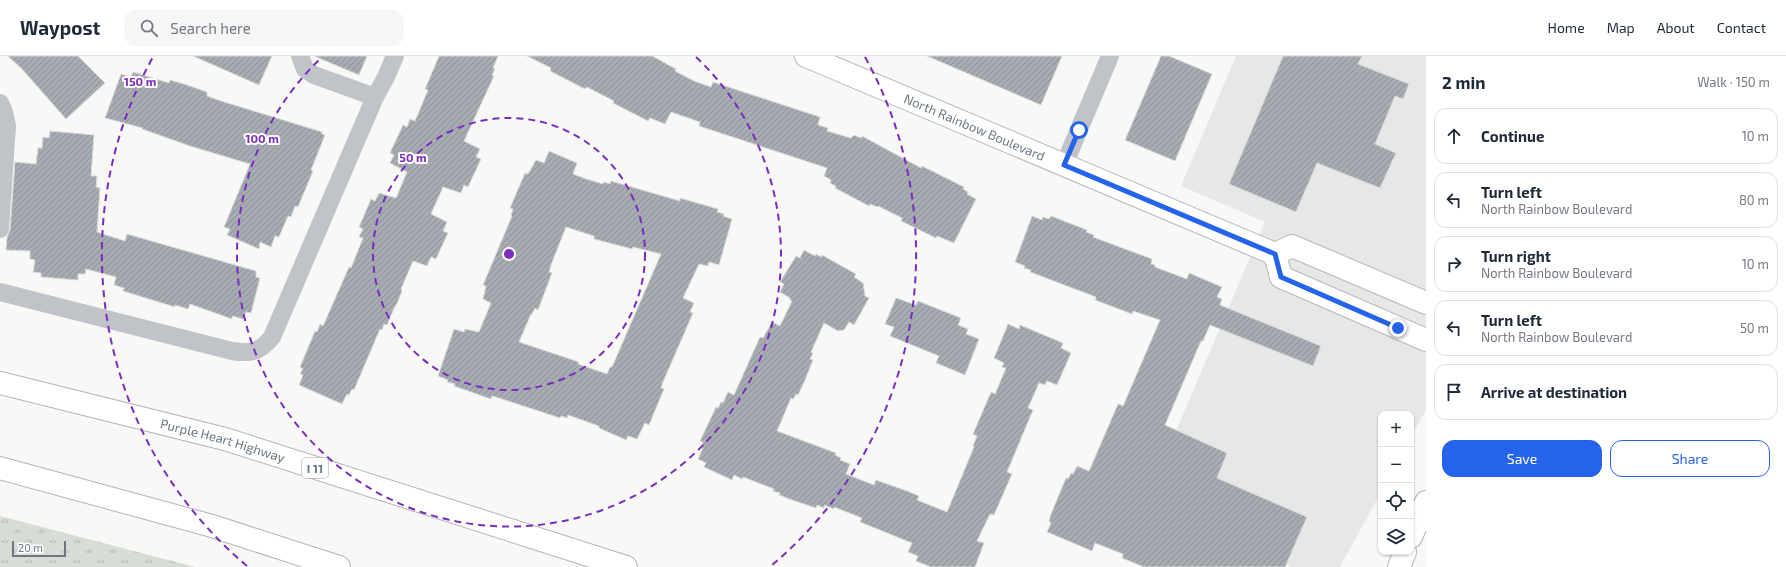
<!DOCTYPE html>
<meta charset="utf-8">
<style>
body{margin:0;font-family:"Exo 2",sans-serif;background:#f6f6f7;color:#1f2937}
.controls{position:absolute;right:12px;bottom:12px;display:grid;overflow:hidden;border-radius:8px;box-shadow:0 1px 3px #0004}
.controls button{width:36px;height:36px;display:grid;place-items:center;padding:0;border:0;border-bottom:1px solid #e0e1e3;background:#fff;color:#1f2937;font:20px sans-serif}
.scale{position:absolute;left:12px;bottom:10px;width:54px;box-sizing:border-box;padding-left:4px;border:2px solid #6b7783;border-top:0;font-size:11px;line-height:14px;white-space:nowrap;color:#6b7783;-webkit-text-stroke:3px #fff;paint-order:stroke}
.stop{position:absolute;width:12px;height:12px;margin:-9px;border:3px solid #2563eb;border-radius:50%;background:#fff}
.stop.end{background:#2563eb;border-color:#fff;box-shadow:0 1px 4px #0008}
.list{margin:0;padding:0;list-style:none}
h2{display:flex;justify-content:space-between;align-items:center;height:52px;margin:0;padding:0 16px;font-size:17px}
h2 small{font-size:13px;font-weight:400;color:#747a83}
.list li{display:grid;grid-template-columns:26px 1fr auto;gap:12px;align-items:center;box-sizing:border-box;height:56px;margin:0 8px 8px;padding:0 8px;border:1px solid #e0e1e3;border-radius:12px}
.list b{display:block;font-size:15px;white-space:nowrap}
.list p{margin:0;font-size:13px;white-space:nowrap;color:#747a83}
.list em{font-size:13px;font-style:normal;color:#747a83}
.actions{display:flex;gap:8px;padding:12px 16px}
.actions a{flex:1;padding:9px 0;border:1px solid #2563eb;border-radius:12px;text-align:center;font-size:14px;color:#2563eb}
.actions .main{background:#2563eb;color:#fff}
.icon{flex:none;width:22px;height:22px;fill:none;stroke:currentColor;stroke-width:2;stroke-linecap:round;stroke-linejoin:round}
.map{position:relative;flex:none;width:1426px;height:511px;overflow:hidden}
header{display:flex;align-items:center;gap:24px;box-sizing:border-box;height:56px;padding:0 20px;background:#fff;border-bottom:1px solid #e0e1e3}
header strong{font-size:19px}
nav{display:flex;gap:22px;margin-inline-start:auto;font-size:14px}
.search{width:280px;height:36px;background:#f6f6f7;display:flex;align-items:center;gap:10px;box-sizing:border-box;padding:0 14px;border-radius:12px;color:#747a83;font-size:15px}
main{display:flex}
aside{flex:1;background:#fff}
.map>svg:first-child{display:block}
</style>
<header>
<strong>Waypost</strong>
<div class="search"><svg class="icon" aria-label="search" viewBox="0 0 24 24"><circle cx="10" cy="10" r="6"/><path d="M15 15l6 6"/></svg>Search here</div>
<nav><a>Home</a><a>Map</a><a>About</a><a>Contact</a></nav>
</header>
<main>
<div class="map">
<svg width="1426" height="511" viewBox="0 0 1426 511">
<defs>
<pattern id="grass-tufts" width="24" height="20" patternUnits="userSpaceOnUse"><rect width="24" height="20" fill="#d8dcd6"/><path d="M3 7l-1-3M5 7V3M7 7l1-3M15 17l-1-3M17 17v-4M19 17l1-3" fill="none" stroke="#b3b7b3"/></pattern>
<pattern id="building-hatch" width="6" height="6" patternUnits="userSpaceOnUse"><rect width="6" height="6" fill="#a6acb2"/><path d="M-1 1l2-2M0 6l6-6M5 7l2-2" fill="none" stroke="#8b9196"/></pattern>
</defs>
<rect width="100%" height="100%" fill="#f8f8f6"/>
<!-- built -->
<path fill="#e6e7e6" d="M1236 0H1426V354L1411 381V358H1381V436L1340 511H1291L1145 448 1265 166 1181 130Z"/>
<!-- grass -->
<path fill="url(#grass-tufts)" d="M0 460 195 511H0Z"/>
<!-- building -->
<g fill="url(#building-hatch)" stroke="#dadad8" fill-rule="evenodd">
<path d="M8 0H78L105 27 66 63 22 13Z"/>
<path d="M193 0H272L259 29Z"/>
<path d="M314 0H367L359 19Z"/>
<path d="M439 0H498L493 12 495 13 492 19 494 20 464 85 480 93 476 101 481 103 468 131 464 129 461 137 443 131 431 158 447 166 443 175 448 177 436 203 431 201 427 210 413 205 401 233 402 235 396 250H395L387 269 384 268 382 274 380 273 354 334 352 333 349 339 347 338 342 348 299 329 303 319 300 318 303 313 300 311 315 275 317 276 320 268 323 270 349 211 351 212 363 182 359 181 363 173 359 171 371 143 375 145 379 137 396 142 407 116 390 107 394 99 390 97 403 69 407 71 410 63 415 65 428 34 425 33Z"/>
<path d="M527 0H652L676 13 675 15 694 25 711 31 713 26 820 61 818 69 828 72 827 75 851 82 854 79 861 82 862 80 921 112 922 110 964 131 963 133 968 136 967 138 976 143 954 187 937 180 936 182 901 165 902 162 878 150 877 151 870 148 869 150 835 132 836 130 830 127 831 124 824 120 827 112 699 70 700 66 671 56 665 68 650 62 648 65 613 47 614 45 587 31 585 33 550 15 551 12Z"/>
<path d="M927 0H1062L1041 49Z"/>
<path d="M1161 0H1169L1212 18 1175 105 1125 84Z"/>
<path d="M1283 0H1362L1358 8 1409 28 1403 43 1395 40 1375 88 1396 97 1380 132 1317 107 1296 156 1229 128Z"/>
<path d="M133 16 169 27 170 24 184 28 207 36V40L218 44 322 76V78L325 79 311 114 313 115 298 151 295 150 291 161 288 160 279 181 275 180 271 191 260 186 259 193 227 179 230 173 224 171 250 108 190 90 142 73 143 72 105 62 121 18 131 21Z"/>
<path d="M50 75 94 79 91 120H97L96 131 100 132 97 176 125 185 127 178 256 215V221L260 222 251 257 246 256 243 263 232 260V263L190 248 188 253 175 249V251L123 235 124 232 114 229 116 221 86 213 85 218H78V224L41 221V217L33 216 35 204 30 203V195L6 194 7 181 10 174 15 106 36 108 38 92H42L43 81 49 82Z"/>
<path d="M549 95 577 107 573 118 586 123 603 128 604 126 610 128 611 125 680 145V142L718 153 717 156 724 158 723 160 732 163 719 209 709 206 708 210 699 208 683 242 694 247 690 256 693 257 663 326 661 332 664 333 649 369 645 367 637 383 628 380 626 384 599 372V370L568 359 567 362 561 360 560 362 499 342 492 340 491 343 454 330 455 328 447 326 448 324 438 320 454 273 464 276 465 273 479 276 491 247 483 243 486 230 483 229 512 160 511 159 513 153 510 152 525 117 528 118 536 104 544 107ZM566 171 594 180V183L632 193 633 191 661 198 612 311H610L607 318 578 308 579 306 519 286 531 258H532L535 252 538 254 552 217 549 216 551 209Z"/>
<path d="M1032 160 1042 164 1043 161 1049 163 1051 160 1087 174 1086 176 1094 179 1093 181 1152 203 1151 208 1155 209V211L1187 223 1189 217 1222 231 1217 241 1222 243 1220 249 1321 290 1313 310 1210 269 1203 285H1201L1165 369 1227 397 1217 422 1307 461 1285 511H1144L1122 502 1123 498 1095 487 1092 495 1047 476 1051 467 1049 465 1051 458 1066 422 1068 423 1071 417 1073 418 1077 410 1089 415 1118 348 1123 350 1160 264 1133 255 1132 258 1095 244 1096 241 1030 216 1031 214 1024 212 1025 210 1015 206Z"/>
<path d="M804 194 815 200 816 198 821 201 822 199 856 218 854 221 863 227 865 240 869 242 854 269 849 266 844 274 838 275 824 267 811 296 813 297 810 303 813 304 805 324 798 339 796 338 793 343 791 342 777 375 836 397 835 399 841 402 840 404 850 408 846 418 874 429 876 424 907 435 919 440 917 444 947 456 974 391 973 390 977 380 973 378 991 336 995 338 1006 312 1002 311 1004 307 994 302 1008 268 1019 273 1020 269 1063 287 1061 292 1071 297 1057 329 1047 325 1045 329 1039 327 1028 352 1033 354 1007 416 1012 418 994 459 990 458 977 485 984 487 975 511H931L916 505 918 500 908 496 912 487 860 466 862 462 834 451V453L824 449V452L817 449 816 452 795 445 779 439 780 437 773 435 774 433 743 421 742 423 734 419 732 424 704 411 706 407 698 403 703 392 701 391 703 386 700 385 716 351 718 352 721 346 723 347 728 336 734 339 760 281 763 282 772 266 780 270 792 245 790 244V242L780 236 784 228 780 226 796 200 800 202Z"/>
<path d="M896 242 916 249 918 245 961 262 958 269 968 273 966 278 979 283 965 319 936 307 939 300 890 280 894 271 885 268Z"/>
</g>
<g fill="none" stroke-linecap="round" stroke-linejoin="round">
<defs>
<g id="major">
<path id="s1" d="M806 0 1275 198 1292 190 1426 247"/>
<path d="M1275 198 1281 221 1426 284"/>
<path d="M1411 481 1426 446"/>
<path d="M1399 511 1405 496"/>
</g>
<g id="highway">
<path id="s2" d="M0 327 225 383 626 511"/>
<path d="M0 412 212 470 339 511"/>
</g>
</defs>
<!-- major casing -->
<use href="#major" stroke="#b4b7bb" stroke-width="24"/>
<!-- highway casing -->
<use href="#highway" stroke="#b2b5b8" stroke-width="24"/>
<!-- minor -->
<g stroke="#c0c3c7" stroke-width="18">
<path d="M300 0 305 13 314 19 375 41"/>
<path d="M0 47 4 56 7 70 0 173"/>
<path d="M1064 109 1110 0"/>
<path d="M0 236 232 295C251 298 260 296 272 281L375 41 386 21 395 0"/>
</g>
<!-- major -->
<use href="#major" stroke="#fff" stroke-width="22"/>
<!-- highway -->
<use href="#highway" stroke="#fff" stroke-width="22"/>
</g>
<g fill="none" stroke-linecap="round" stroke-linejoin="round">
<!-- route -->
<path stroke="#2563eb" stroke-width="5" d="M1079 74 1064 109 1275 198 1281 221 1398 272"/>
</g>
<!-- distance rings -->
<g fill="none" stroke="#7b2cbf" stroke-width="2" stroke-dasharray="7 5">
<circle cx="509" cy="198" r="136"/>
<path d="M696 1A272 272 0 1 1 322 1"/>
<path d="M247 510A407 407 0 0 1 153 1M865 1A407 407 0 0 1 771 510"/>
</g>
<g text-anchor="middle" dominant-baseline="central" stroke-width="4" stroke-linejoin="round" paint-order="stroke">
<!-- shield labels -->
<rect fill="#fff" stroke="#97a0a8" stroke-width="1" x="302" y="402" width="26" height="20" rx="3"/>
<g font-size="12" font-weight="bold" fill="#6b7783">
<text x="315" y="412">I 11</text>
</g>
<!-- street labels -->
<g font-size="13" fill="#6b7783" stroke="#fff">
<text stroke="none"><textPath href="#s1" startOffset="183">North Rainbow Boulevard</textPath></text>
<text stroke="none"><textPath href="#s2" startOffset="230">Purple Heart Highway</textPath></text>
</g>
</g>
<circle cx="509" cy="198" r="6" fill="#7b2cbf" stroke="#fff" stroke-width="2"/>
<g font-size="12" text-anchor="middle" font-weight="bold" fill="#7b2cbf" stroke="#fff" stroke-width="4" stroke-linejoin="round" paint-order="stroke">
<text x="140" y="30">150 m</text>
<text x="262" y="87">100 m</text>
<text x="413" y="106">50 m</text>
</g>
</svg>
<div class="controls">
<button>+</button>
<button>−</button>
<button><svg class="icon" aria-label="locate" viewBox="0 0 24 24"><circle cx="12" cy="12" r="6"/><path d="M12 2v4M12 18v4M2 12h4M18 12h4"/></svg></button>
<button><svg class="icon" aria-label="layers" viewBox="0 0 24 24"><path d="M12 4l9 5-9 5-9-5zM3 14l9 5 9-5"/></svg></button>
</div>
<div class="scale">20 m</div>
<div class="stop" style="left:1079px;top:74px"></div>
<div class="stop end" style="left:1398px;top:272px"></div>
</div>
<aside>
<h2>2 min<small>Walk · 150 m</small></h2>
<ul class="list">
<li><svg class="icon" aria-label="ahead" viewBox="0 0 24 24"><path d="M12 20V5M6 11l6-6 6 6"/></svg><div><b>Continue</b></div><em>10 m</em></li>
<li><svg class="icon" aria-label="left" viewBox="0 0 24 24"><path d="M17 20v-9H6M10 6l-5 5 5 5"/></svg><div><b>Turn left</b><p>North Rainbow Boulevard</p></div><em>80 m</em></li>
<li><svg class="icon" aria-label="right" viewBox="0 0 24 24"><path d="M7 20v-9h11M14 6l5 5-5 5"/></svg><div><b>Turn right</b><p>North Rainbow Boulevard</p></div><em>10 m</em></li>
<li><svg class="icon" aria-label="left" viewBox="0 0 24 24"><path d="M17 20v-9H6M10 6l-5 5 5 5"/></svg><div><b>Turn left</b><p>North Rainbow Boulevard</p></div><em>50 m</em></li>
<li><svg class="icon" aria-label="arrive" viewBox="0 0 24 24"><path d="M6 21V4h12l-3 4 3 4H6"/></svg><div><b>Arrive at destination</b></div></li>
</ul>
<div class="actions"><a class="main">Save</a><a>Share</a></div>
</aside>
</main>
